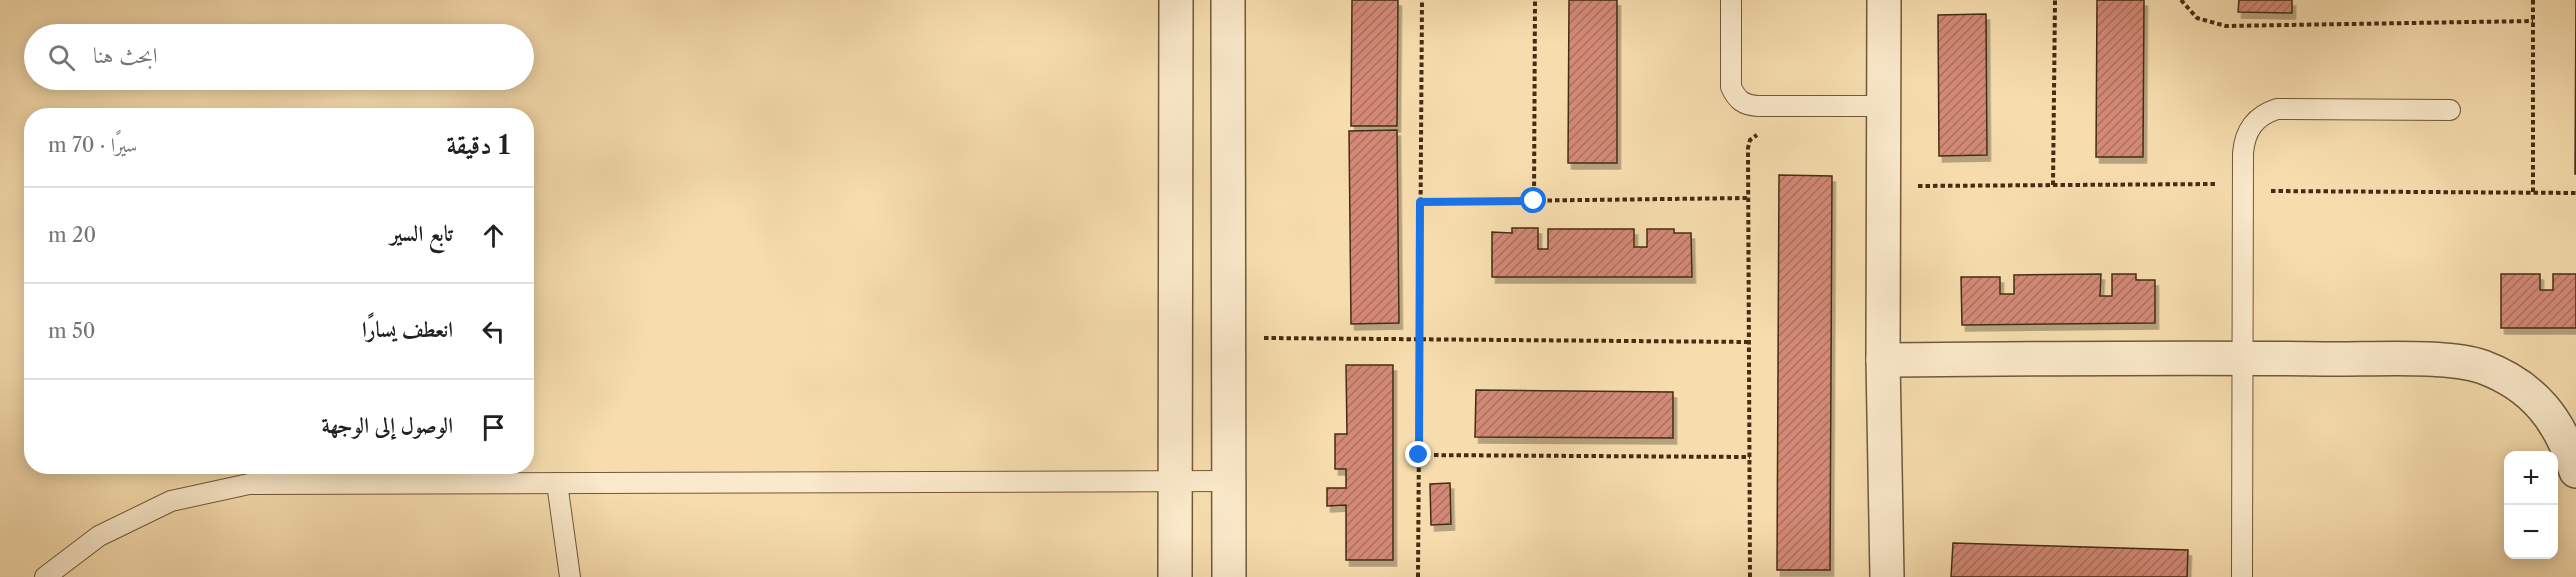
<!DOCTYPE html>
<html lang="ar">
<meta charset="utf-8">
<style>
body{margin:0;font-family:"Libre Caslon Text",Amiri,serif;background:#f2f2f2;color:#202124;direction:rtl}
.controls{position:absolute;right:18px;bottom:18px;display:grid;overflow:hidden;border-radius:12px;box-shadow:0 3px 15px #0003}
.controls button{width:54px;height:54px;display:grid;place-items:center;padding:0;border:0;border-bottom:2px solid #e0e0e0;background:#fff;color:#202124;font:30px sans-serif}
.stop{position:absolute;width:18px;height:18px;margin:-14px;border:4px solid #1a73e8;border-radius:50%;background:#fff}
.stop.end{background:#1a73e8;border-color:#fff;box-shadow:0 2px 6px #0008}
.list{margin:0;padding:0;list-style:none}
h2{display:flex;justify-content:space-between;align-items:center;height:78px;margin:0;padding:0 24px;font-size:26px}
h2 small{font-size:20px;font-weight:400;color:#757577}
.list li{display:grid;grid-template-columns:39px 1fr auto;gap:18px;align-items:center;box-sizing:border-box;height:96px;padding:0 24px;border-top:2px solid #e0e0e0}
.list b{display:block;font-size:22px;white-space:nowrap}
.list em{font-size:20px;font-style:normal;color:#757577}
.icon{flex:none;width:33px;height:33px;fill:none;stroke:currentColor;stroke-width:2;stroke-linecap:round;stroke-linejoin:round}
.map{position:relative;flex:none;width:2576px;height:577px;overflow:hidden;direction:ltr}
.search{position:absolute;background:#fff;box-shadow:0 3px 15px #0003;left:24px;top:24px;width:510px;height:66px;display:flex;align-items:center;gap:15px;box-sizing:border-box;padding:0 21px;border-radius:33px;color:#757577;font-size:22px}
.panel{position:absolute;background:#fff;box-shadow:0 3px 15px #0003;left:24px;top:108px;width:510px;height:366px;border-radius:24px;direction:rtl}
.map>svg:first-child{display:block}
</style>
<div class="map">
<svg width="2576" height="577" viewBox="0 0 2576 577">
<defs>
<pattern id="building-hatch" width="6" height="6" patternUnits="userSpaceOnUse" patternTransform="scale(1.5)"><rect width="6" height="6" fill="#d38976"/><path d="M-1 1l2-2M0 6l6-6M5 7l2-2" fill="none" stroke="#ad7060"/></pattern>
<filter id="shadow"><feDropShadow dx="3.5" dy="6" stdDeviation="0" flood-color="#0004"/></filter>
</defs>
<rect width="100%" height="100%" fill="#f7ddae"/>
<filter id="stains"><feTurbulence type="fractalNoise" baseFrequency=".00333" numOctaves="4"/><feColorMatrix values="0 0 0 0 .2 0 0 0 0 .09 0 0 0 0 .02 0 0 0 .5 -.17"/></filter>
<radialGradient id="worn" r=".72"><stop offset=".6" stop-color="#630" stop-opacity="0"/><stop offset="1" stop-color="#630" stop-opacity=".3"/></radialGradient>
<!-- building -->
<g fill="url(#building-hatch)" stroke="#432d13" stroke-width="1.5" filter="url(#shadow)">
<path d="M1352 0H1398L1397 126H1351Z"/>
<path d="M1569 0H1617V163H1568Z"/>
<path d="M2097 0H2144L2143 157H2096Z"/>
<path d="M2239 0H2292V13L2238 12Z"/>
<path d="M2576 0V174H2575Z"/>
<path d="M1986 14 1987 155 1939 156 1938 15Z"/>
<path d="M1397 130 1399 323 1351 324 1349 131Z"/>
<path d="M1779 175 1832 176 1830 570H1777Z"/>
<path d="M1512 228H1538V249H1548V229H1634V247H1647V229H1674V233H1691L1692 277H1492V232L1512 233Z"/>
<path d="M2101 274 2100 296H2112V274H2136V280H2155V323L1962 325 1961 277H2000V294H2014V275Z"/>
<path d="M2501 274H2540V290H2553V274H2576V328H2501Z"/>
<path d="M1346 365H1393V560H1346V505L1327 506V488H1346V469H1335V434H1347Z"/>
<path d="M1476 390 1673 392V438L1475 437Z"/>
<path d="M1450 483 1451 524 1431 525 1430 484Z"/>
<path d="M1953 543 2188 550 2187 577H1951Z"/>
</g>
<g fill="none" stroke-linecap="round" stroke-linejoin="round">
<defs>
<g id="service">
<path d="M1731 0V87C1737 100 1743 105 1758 106H1884"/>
<path d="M557 483 570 577"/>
<path d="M45 577 99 536 171 501 249 484 1230 481"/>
<path d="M2242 577 2243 153C2245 130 2255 116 2277 109L2450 110"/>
</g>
<g id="minor">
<path d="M1228 0 1229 577"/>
<path d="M1884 0 1883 360 1887 577"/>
<path d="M1883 360C2030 359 2177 357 2324 359 2366 360 2446 354 2483 367 2534 386 2560 420 2576 471"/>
<path d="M1175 577 1176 0"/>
</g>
</defs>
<!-- service casing -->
<use href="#service" stroke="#70593a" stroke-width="22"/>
<!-- minor casing -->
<use href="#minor" stroke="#70593a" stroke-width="36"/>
<!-- path -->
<g stroke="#432d13" stroke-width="4" stroke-dasharray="4.5 3" stroke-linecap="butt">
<path d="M2181 0 2197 18 2226 26 2533 21"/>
<path d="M2533 0V192"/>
<path d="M2053 185 2055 0"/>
<path d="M1918 186 2216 184"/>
<path d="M2271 191 2576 193"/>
<path d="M1534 201 1535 0"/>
<path d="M1420 202 1749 198"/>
<path d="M1264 338 1749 342"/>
<path d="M1419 455 1750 457"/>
<path d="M1418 577 1422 0"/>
<path d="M1750 577 1748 148 1750 140 1757 135"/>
</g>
<!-- service -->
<use href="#service" stroke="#fae9ca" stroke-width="20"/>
<!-- minor -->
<use href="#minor" stroke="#fae9ca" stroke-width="33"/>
</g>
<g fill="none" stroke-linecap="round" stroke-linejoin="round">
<!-- route -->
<path stroke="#1a73e8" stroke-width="8" d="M1419 455 1420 202 1534 201"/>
</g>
<rect width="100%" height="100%" filter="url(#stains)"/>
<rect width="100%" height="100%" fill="url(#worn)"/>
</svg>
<div class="controls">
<button>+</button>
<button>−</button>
</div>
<div class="stop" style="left:1534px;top:201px"></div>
<div class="stop end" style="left:1419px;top:455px"></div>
<div class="search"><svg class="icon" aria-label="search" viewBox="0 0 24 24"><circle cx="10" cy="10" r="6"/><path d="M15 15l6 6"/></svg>ابحث هنا</div>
<section class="panel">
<h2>1 دقيقة<small>سيرًا · 70 m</small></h2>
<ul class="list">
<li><svg class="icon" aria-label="ahead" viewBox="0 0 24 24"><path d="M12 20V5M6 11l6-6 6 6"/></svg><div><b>تابع السير</b></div><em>20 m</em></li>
<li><svg class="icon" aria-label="left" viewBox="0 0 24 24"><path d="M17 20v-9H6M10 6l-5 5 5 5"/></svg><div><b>انعطف يسارًا</b></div><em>50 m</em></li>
<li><svg class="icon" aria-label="arrive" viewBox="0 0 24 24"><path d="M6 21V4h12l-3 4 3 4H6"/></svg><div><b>الوصول إلى الوجهة</b></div></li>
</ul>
</section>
</div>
